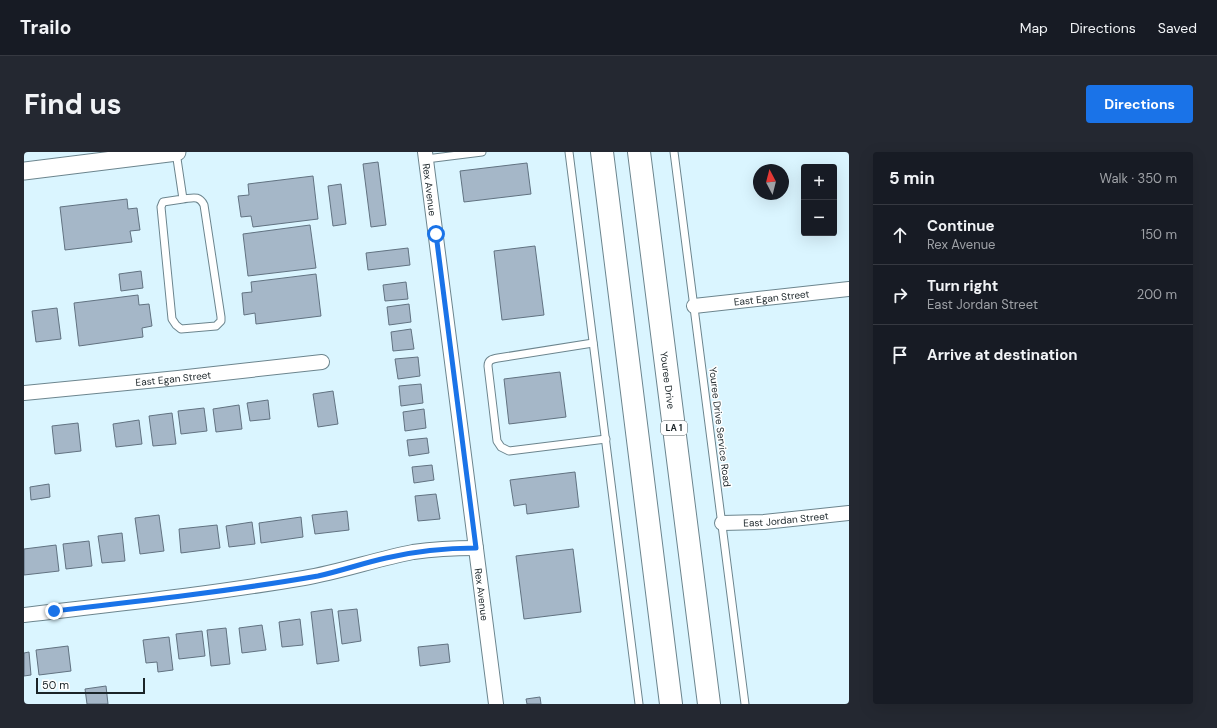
<!DOCTYPE html>
<meta charset="utf-8">
<style>
body{margin:0;font-family:"DM Sans",sans-serif;background:#242831;color:#f1f3f6}
.controls{position:absolute;right:12px;top:12px;display:grid;overflow:hidden;border-radius:4px;box-shadow:0 4px 16px #0002}
.controls button{width:36px;height:36px;display:grid;place-items:center;padding:0;border:0;border-bottom:1px solid #363941;background:#171b24;color:#f1f3f6;font:20px sans-serif}
.compass{position:absolute;left:729px;top:12px;width:36px;height:36px;border-radius:50%;background:#171b24;box-shadow:0 4px 16px #0002;rotate:353deg}
.scale{position:absolute;left:12px;bottom:10px;width:109px;box-sizing:border-box;padding-left:4px;border:2px solid #1a2428;border-top:0;font-size:11px;line-height:14px;white-space:nowrap;color:#1a2428;-webkit-text-stroke:3px #fff;paint-order:stroke}
.stop{position:absolute;width:12px;height:12px;margin:-9px;border:3px solid #1a73e8;border-radius:50%;background:#fff}
.stop.end{background:#1a73e8;border-color:#fff;box-shadow:0 1px 4px #0008}
.list{margin:0;padding:0;list-style:none}
h2{display:flex;justify-content:space-between;align-items:center;height:52px;margin:0;padding:0 16px;font-size:17px}
h2 small{font-size:13px;font-weight:400;color:#9ea1a6}
.list li{display:grid;grid-template-columns:26px 1fr auto;gap:12px;align-items:center;box-sizing:border-box;height:60px;padding:0 16px;border-top:1px solid #363941}
.list b{display:block;font-size:15px;white-space:nowrap}
.list p{margin:0;font-size:13px;white-space:nowrap;color:#9ea1a6}
.list em{font-size:13px;font-style:normal;color:#9ea1a6}
.icon{flex:none;width:22px;height:22px;fill:none;stroke:currentColor;stroke-width:2;stroke-linecap:round;stroke-linejoin:round}
.map{position:relative;flex:none;width:825px;height:552px;overflow:hidden;border-radius:4px}
header{display:flex;align-items:center;gap:24px;box-sizing:border-box;height:56px;padding:0 20px;background:#171b24;border-bottom:1px solid #363941}
header strong{font-size:19px}
nav{display:flex;gap:22px;margin-inline-start:auto;font-size:14px}
.intro{display:flex;align-items:center;justify-content:space-between;box-sizing:border-box;height:96px;padding:0 24px}
h1{margin:0;font-size:28px}
.button{padding:10px 18px;border-radius:4px;background:#1a73e8;color:#fff;font-size:14px;font-weight:700}
main{display:flex;gap:24px;padding:0 24px}
aside{flex:1;background:#171b24;border-radius:4px;box-shadow:0 4px 16px #0002}
.map>svg:first-child{display:block}
</style>
<header>
<strong>Trailo</strong>
<nav><a>Map</a><a>Directions</a><a>Saved</a></nav>
</header>
<div class="intro"><h1>Find us</h1><a class="button">Directions</a></div>
<main>
<div class="map">
<svg width="825" height="552" viewBox="0 0 825 552">
<rect width="100%" height="100%" fill="#daf5ff"/>
<!-- building -->
<g fill="#a5b7c8" stroke="#617281">
<path d="M354 10 362 73 347 75 339 12Z"/>
<path d="M503 11 507 42 440 50 436 19Z"/>
<path d="M289 24 294 67 229 75 227 64 217 65 214 44 225 43 224 32Z"/>
<path d="M317 32 322 72 309 74 304 34Z"/>
<path d="M103 47 104 57 113 56 116 78 106 79 108 90 41 98 36 55Z"/>
<path d="M286 73 292 116 224 124 219 82Z"/>
<path d="M511 94 520 163 478 168 470 99Z"/>
<path d="M384 96 386 113 344 118 342 101Z"/>
<path d="M117 119 119 136 97 139 95 122Z"/>
<path d="M292 122 297 164 232 172 231 161 220 163 218 141 228 140 227 130Z"/>
<path d="M382 130 384 147 361 149 359 133Z"/>
<path d="M114 143 115 153 125 152 128 174 118 176 119 185 55 194 50 151Z"/>
<path d="M385 152 387 170 365 173 363 155Z"/>
<path d="M33 156 37 187 12 190 8 159Z"/>
<path d="M387 177 390 197 369 199 367 180Z"/>
<path d="M394 205 396 224 374 227 371 207Z"/>
<path d="M536 220 542 265 485 272 480 227Z"/>
<path d="M397 232 399 251 377 254 375 234Z"/>
<path d="M309 239 314 272 294 275 289 242Z"/>
<path d="M244 248 246 267 226 269 223 251Z"/>
<path d="M215 253 218 277 192 280 189 257Z"/>
<path d="M180 256 183 279 157 282 154 259Z"/>
<path d="M400 257 402 276 381 279 379 260Z"/>
<path d="M148 261 152 292 129 294 125 264Z"/>
<path d="M115 268 118 292 92 295 89 272Z"/>
<path d="M54 271 57 299 31 302 28 274Z"/>
<path d="M403 286 405 301 385 304 383 288Z"/>
<path d="M408 313 410 328 390 331 388 315Z"/>
<path d="M551 320 555 355 503 362 502 352 490 354 486 328Z"/>
<path d="M25 332 26 345 7 348 6 335Z"/>
<path d="M412 342 416 367 394 369 391 344Z"/>
<path d="M323 359 325 378 291 382 288 363Z"/>
<path d="M135 363 140 399 116 402 111 366Z"/>
<path d="M277 365 279 385 237 391 235 371Z"/>
<path d="M228 370 231 392 205 395 202 374Z"/>
<path d="M193 373 196 396 157 401 155 377Z"/>
<path d="M98 381 101 409 78 411 74 384Z"/>
<path d="M65 389 68 414 42 417 39 392Z"/>
<path d="M32 393 35 419 0 423V397Z"/>
<path d="M549 397 557 460 500 467 492 404Z"/>
<path d="M308 457 315 509 293 512 287 460Z"/>
<path d="M333 457 337 489 318 492 314 459Z"/>
<path d="M276 467 279 493 258 495 255 470Z"/>
<path d="M238 473 242 498 218 501 215 476Z"/>
<path d="M202 476 206 512 187 514 183 478Z"/>
<path d="M178 479 181 504 155 507 152 482Z"/>
<path d="M145 485 149 518 134 520 133 510 122 511 119 488Z"/>
<path d="M424 492 426 510 396 514 394 495Z"/>
<path d="M44 494 47 519 15 523 12 498Z"/>
<path d="M5 500 7 523 0 524V501Z"/>
<path d="M82 534 84 552H63L61 537Z"/>
<path d="M516 545 517 552H503L502 547Z"/>
</g>
<g fill="none" stroke-linecap="round" stroke-linejoin="round">
<defs>
<g id="service">
<path d="M152 0 159 47C169 46 175 43 180 53L197 165V169L192 174 157 177 152 173 148 167 137 55 139 50 159 47"/>
<path d="M545 0 615 552"/>
<path d="M650 0 721 552"/>
<path d="M402 7 458 0"/>
<path d="M569 191 474 206C468 207 464 208 464 214L473 289 477 295 485 299 582 287"/>
</g>
<g id="minor">
<path id="s1" d="M401 0 472 552"/>
<path id="s2" d="M670 154 825 137"/>
<path id="s3" d="M0 241 154 226 298 210"/>
<path id="s4" d="M698 371 740 370 825 361"/>
<path d="M0 463C93 452 187 442 280 426 317 420 352 407 389 400 410 397 431 396 452 396"/>
</g>
<path id="tertiary" d="M0 19 153 0"/>
<g id="primary">
<path d="M578 0 647 552"/>
<path id="s5" d="M615 0 685 552"/>
</g>
</defs>
<!-- service casing -->
<use href="#service" stroke="#6c858e" stroke-width="9"/>
<!-- minor casing -->
<use href="#minor" stroke="#6c858e" stroke-width="16"/>
<!-- tertiary casing -->
<use href="#tertiary" stroke="#6c858e" stroke-width="19"/>
<!-- primary casing -->
<use href="#primary" stroke="#6c858e" stroke-width="24"/>
<!-- service -->
<use href="#service" stroke="#fff" stroke-width="7"/>
<!-- minor -->
<use href="#minor" stroke="#fff" stroke-width="14"/>
<!-- tertiary -->
<use href="#tertiary" stroke="#fff" stroke-width="17"/>
<!-- primary -->
<use href="#primary" stroke="#fff" stroke-width="22"/>
</g>
<g fill="none" stroke-linecap="round" stroke-linejoin="round">
<!-- route -->
<path stroke="#1a73e8" stroke-width="5" d="M30 459C118 449 207 439 294 424 317 419 339 411 362 406 392 399 421 396 452 396L412 82"/>
</g>
<g text-anchor="middle" dominant-baseline="central" stroke-width="3" stroke-linejoin="round" paint-order="stroke">
<!-- shield labels -->
<rect fill="#fff" stroke="#5f6668" stroke-width="1" x="637" y="269" width="26" height="14" rx="3"/>
<g font-size="9" font-weight="bold" fill="#1a2428">
<text x="650" y="276">LA 1</text>
</g>
<!-- street labels -->
<g font-size="10" fill="#1a2428" stroke="#fff">
<text stroke="none"><textPath href="#s1" startOffset="38">Rex Avenue</textPath></text>
<text stroke="none"><textPath href="#s2" startOffset="78">East Egan Street</textPath></text>
<text stroke="none"><textPath href="#s3" startOffset="150">East Egan Street</textPath></text>
<text stroke="none"><textPath href="#s5" startOffset="230">Youree Drive</textPath></text>
<text transform="translate(696 275) rotate(83)">Youree Drive Service Road</text>
<text stroke="none"><textPath href="#s4" startOffset="64">East Jordan Street</textPath></text>
<text stroke="none"><textPath href="#s1" startOffset="446">Rex Avenue</textPath></text>
</g>
</g>
</svg>
<div class="controls">
<button>+</button>
<button>−</button>
</div>
<svg class="compass" viewBox="-18 -18 36 36"><path d="M0-13l5 13h-10z" fill="#e53935"/><path d="M0 13l5-13h-10z" fill="#9ea1a6"/></svg>
<div class="scale">50 m</div>
<div class="stop" style="left:412px;top:82px"></div>
<div class="stop end" style="left:30px;top:459px"></div>
</div>
<aside>
<h2>5 min<small>Walk · 350 m</small></h2>
<ul class="list">
<li><svg class="icon" aria-label="ahead" viewBox="0 0 24 24"><path d="M12 20V5M6 11l6-6 6 6"/></svg><div><b>Continue</b><p>Rex Avenue</p></div><em>150 m</em></li>
<li><svg class="icon" aria-label="right" viewBox="0 0 24 24"><path d="M7 20v-9h11M14 6l5 5-5 5"/></svg><div><b>Turn right</b><p>East Jordan Street</p></div><em>200 m</em></li>
<li><svg class="icon" aria-label="arrive" viewBox="0 0 24 24"><path d="M6 21V4h12l-3 4 3 4H6"/></svg><div><b>Arrive at destination</b></div></li>
</ul>
</aside>
</main>
